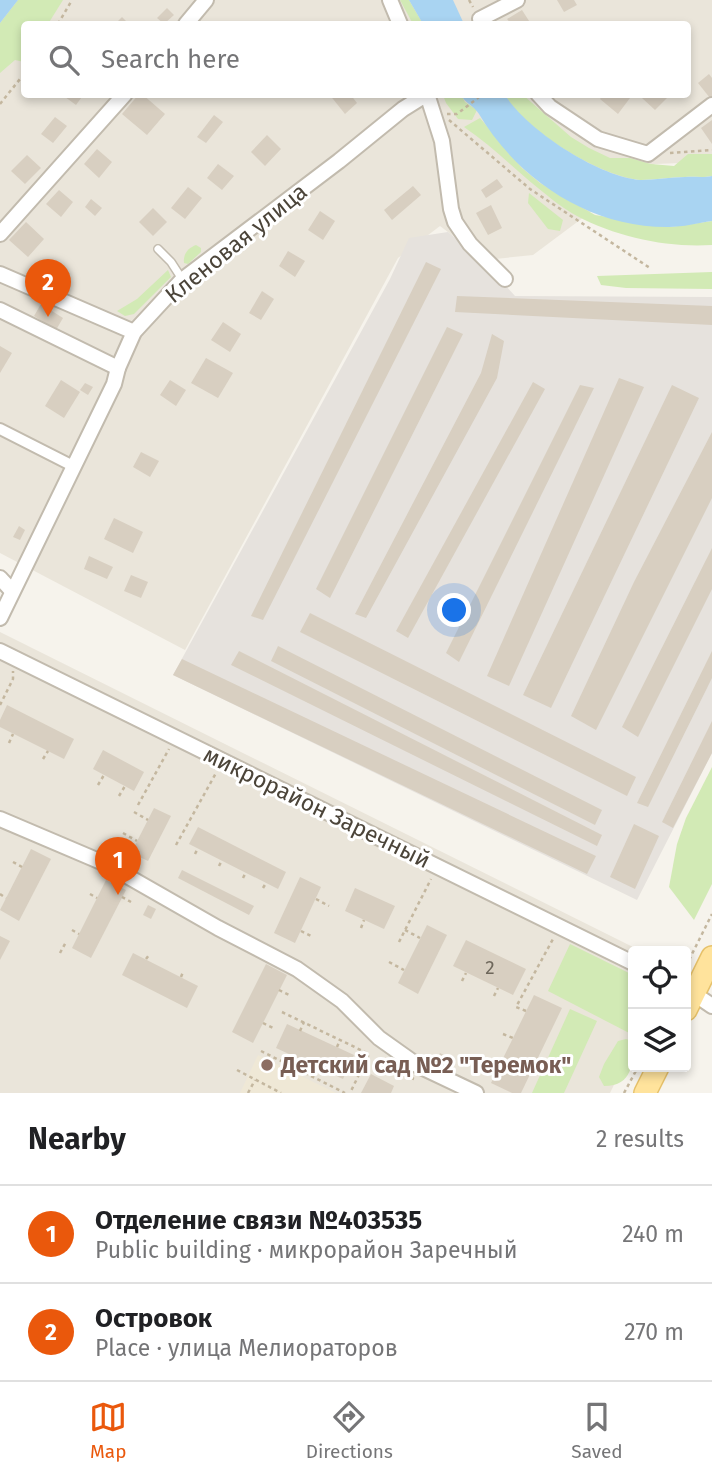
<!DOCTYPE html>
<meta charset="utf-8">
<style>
body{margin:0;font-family:"Fira Sans",sans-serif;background:#f6f6f6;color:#202124}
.controls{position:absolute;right:21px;bottom:21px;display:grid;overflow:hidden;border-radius:7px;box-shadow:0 4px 10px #0003}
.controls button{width:63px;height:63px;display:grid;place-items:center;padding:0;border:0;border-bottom:2px solid #e0e0e0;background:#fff;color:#202124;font:35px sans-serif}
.you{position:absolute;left:455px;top:611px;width:24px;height:24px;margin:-18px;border:5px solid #fff;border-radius:50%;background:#1a73e8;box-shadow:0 0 0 10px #1a73e833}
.badge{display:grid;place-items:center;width:46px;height:46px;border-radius:50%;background:#ea580c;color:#fff;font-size:23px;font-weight:700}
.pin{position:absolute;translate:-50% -58px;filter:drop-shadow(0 2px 4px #0008)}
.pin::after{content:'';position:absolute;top:37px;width:24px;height:21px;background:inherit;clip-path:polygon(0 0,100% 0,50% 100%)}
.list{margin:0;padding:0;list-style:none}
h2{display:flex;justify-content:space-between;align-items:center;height:91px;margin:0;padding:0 28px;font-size:30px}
h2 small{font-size:23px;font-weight:400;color:#757577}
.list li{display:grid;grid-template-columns:46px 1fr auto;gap:21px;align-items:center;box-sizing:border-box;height:98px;padding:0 28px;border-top:2px solid #e0e0e0}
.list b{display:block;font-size:26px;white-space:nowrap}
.list p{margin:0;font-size:23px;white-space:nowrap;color:#757577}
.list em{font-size:23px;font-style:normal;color:#757577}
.icon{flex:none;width:38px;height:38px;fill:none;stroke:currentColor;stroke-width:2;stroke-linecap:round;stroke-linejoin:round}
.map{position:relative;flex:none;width:712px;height:1093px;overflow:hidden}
.search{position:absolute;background:#fff;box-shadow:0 4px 10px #0003;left:21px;right:21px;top:21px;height:77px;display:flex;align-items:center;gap:18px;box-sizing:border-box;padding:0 24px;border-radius:7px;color:#757577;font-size:26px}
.sheet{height:287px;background:#fff}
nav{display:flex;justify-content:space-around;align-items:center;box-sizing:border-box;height:98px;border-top:2px solid #e0e0e0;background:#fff;font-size:19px;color:#757577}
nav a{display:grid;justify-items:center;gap:4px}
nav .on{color:#ea580c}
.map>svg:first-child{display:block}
</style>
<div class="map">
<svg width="712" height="1093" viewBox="0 0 712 1093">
<rect width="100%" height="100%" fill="#f6f3ec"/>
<!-- residential -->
<g fill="#eae5da" fill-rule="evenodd">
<path d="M0 0H712V158L705 162 655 164 533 255 485 260 440 226 398 258 185 650 0 553ZM24 24H688V94H24Z"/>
<path d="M0 632 641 951H633V1046L610 1093H0Z"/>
</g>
<!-- industrial -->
<path fill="#e6e2dd" d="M448 232 483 261 515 296 712 297V753L637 900 173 675 390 279 409 238Z"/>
<!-- education -->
<path fill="#efe8d6" d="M258 1055 336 1093H240Z"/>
<!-- green -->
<g fill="#d2eab5">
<path d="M18 0H63L48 24H24V62L15 60 0 73V23Z"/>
<path d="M400 0H409L423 24H413Z"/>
<path d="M443 95H461L465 102 477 110 472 120 458 119 446 103Z"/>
<path d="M505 95H523L571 137 589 148 610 158H630L651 164 674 166 688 154H712V176C702 178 694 176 685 177 671 177 655 180 641 180 601 177 524 130 505 95Z"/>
<path d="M480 118 522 168 540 183 595 215 671 227 712 221V245C667 248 617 237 577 216 564 209 550 198 538 188 513 168 491 145 464 127Z"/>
<path d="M529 193 563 220 560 231 548 229 528 203Z"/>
<path d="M196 245 201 248V252L188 264 184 263C183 254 188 248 196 245Z"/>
<path d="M168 270 171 277 134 314 125 316 117 311 137 299Z"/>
<path d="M712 272V289L626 288 601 285 597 276Z"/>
<path d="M712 767V884L694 920 669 887 677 844 686 818Z"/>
<path d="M570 944 633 975V1035L548 991Z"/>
<path d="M570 1009 597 1021 564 1093H532Z"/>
<path d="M626 1039 633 1041C633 1063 633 1086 604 1086L599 1077 604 1064 618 1041Z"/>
</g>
<!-- water -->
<g fill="#a9d4f2">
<path d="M0 0H18L0 23Z"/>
<path d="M409 0H453L464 24H423Z"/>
<path d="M461 95H505C527 130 599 177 641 180 655 180 671 177 685 177 694 176 702 178 712 176V221C698 223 683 227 669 227 591 228 518 180 479 114 474 106 465 103 461 95Z"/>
</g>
<!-- building -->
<g fill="#d8cfc1">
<path d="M557 0H574L577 5 564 12Z"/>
<path d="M167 8 174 15 164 24 157 18Z"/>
<path d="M522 10 531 24H511L507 19Z"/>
<path d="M122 17 129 24H115Z"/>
<path d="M709 74 712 78V96L710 98 698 83Z"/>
<path d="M61 94H84L76 105Z"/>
<path d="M139 94H142L165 114 147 135 122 114Z"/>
<path d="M329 94H350L357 103 345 114Z"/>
<path d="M603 94H625L630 98 618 114 600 99Z"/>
<path d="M645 94H665L668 97 655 110 642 98Z"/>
<path d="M214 115 223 122 206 143 197 137Z"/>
<path d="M55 117 67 126 53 143 41 134Z"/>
<path d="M712 120V144L701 128Z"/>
<path d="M267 135 281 149 265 166 251 152Z"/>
<path d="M97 149 112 162 99 178 84 164Z"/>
<path d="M27 155 41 168 25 184 11 171Z"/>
<path d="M218 164 234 176 222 190 207 178Z"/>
<path d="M497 179 503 187 486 198 481 190Z"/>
<path d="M413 186 421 195 392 220 384 210Z"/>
<path d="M188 187 202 198 185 219 171 208Z"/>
<path d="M59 190 73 202 61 217 46 204Z"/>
<path d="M91 199 102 208 95 216 85 207Z"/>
<path d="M491 205 502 228 488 235 476 213Z"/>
<path d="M153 208 167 222 153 236 139 222Z"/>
<path d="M320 211 335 221 323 240 308 230Z"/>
<path d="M26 222 44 239 28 257 9 240Z"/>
<path d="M288 251 305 261 295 277 279 266Z"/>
<path d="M426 262 441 269 263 620 251 616Z"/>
<path d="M262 291 274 299 261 320 249 313Z"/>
<path d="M457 296 712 306V325L455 312Z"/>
<path d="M41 304 63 318 56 330 34 316Z"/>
<path d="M223 322 241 334 230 352 211 340Z"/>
<path d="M447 327 463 334 330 598 316 589Z"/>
<path d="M492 334 504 341 497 378 366 618 355 614 481 373Z"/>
<path d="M0 346 12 353 0 373Z"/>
<path d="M206 358 233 373 218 398 191 383Z"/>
<path d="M619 378 644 387 509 686 487 676Z"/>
<path d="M61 380 80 392 64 418 45 406Z"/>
<path d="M170 380 186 390 176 406 160 395Z"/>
<path d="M533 382 545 389 408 638 396 631Z"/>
<path d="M85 383 93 387 88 395 80 390Z"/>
<path d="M580 385 594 388 459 662 446 653Z"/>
<path d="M672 385 699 398 551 708 523 695Z"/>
<path d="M712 432V498L596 730 571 716 634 582Z"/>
<path d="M141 452 159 461 150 477 133 467Z"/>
<path d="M114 518 143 532 133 553 104 539Z"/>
<path d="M19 526 25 530 20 540 13 537Z"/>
<path d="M712 548V589L638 737 622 727Z"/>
<path d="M89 556 113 567 107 579 84 569Z"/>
<path d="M131 575 148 582 141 598 124 591Z"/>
<path d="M310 613 636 777 627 796 300 632Z"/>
<path d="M278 646 602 810 595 825 271 661Z"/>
<path d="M239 651 602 835 597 846 231 665Z"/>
<path d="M712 651V678L648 807 637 803Z"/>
<path d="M182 659 596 856 587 874 173 675Z"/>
<path d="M7 705 74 739 64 759 0 727V720Z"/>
<path d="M712 721V753L673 828 662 822Z"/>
<path d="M103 750 144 772 134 791 93 769Z"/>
<path d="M154 808 171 816 148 861 131 853Z"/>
<path d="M634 824 659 836 635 889 610 877Z"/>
<path d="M198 827 286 872 278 889 189 844Z"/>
<path d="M31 849 51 859 19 921 0 910Z"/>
<path d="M182 870 254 906 249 915 178 878Z"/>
<path d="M300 877 321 887 295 943 274 933Z"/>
<path d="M106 880 126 890 91 958 72 948Z"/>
<path d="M355 888 395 906 384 929 345 911Z"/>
<path d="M148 905 156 909 151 919 143 915Z"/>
<path d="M427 925 447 935 418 994 398 983Z"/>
<path d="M0 936 10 941 0 960Z"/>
<path d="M466 940 526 969 513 995 453 966Z"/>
<path d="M133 953 198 986 187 1008 122 975Z"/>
<path d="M266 964 287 975 253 1043 232 1032Z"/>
<path d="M534 995 562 1008 521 1093H512L491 1083Z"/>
<path d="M287 1024 354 1055 343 1079 276 1048Z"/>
<path d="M440 1053 451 1059 446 1069 435 1063Z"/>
<path d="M371 1074 394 1086 391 1093H361Z"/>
</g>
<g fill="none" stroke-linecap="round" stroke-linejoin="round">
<defs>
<path id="service" d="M158 249 171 262 182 279"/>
<path id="pedestrian" d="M0 429 73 466"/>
<g id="minor">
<path d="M390 0 400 24"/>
<path d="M186 24 206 0"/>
<path d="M484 24 480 19 517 0"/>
<path d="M538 94 550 107 598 139 648 154 712 105"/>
<path d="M0 234 125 94"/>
<path d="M0 274 134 332"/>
<path d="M0 310 118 368"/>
<path d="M0 578 12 591"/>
<path d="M0 618 114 384 118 368 134 332 182 280 339 161 403 109 427 94 442 141 451 209 455 222 470 244 505 279"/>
<path d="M0 651 633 963"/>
<path d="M0 819 106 864 218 928 297 969 342 1001 379 1038 417 1065 476 1093"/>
<path d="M687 989 712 1006"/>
</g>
<g id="primary">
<path d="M686 1010 712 957"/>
<path d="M645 1093 658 1067"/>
</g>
</defs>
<!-- service casing -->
<use href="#service" stroke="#c2bbae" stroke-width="10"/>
<!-- pedestrian casing -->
<use href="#pedestrian" stroke="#c2bbae" stroke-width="14"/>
<!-- minor casing -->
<use href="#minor" stroke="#c2bbae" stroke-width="18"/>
<!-- primary casing -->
<use href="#primary" stroke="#e6c16a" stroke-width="24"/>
<!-- path -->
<g stroke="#c4b79f" stroke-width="2.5" stroke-dasharray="3.5 3.5" stroke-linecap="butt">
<path d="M469 0 473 7"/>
<path d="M58 24 72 0"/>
<path d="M0 104 24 74"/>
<path d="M447 114H457L483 94"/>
<path d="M449 120 530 189 650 268"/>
<path d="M670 153 712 150"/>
<path d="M0 705 13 679V671"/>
<path d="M9 743 13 734"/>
<path d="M43 759 48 751"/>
<path d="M98 785 104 775"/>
<path d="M119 796 125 786"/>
<path d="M138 805 169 749"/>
<path d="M134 812 148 820"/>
<path d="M123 833 137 841"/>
<path d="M176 845 216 773"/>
<path d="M195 854 198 848"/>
<path d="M13 862 22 867"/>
<path d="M219 866 222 860"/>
<path d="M243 878 246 872"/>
<path d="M263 888 266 883"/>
<path d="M0 894 6 898"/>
<path d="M90 894 97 898"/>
<path d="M122 897 131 902"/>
<path d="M316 899 329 906"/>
<path d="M361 928 364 920"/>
<path d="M72 930 79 934"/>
<path d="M405 930 420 938"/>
<path d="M301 931 313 937"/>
<path d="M399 942 431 879"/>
<path d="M60 953 66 942"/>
<path d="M146 959 149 955"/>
<path d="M389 962 404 970"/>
<path d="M686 966 712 914"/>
<path d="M181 977 183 972"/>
<path d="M462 981 466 973"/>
<path d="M279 990 291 996"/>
<path d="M494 996 498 988"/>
<path d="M526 1011 516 1007 553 939"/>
<path d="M282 1012 369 1054 350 1093"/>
<path d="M263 1023 273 1028"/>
<path d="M300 1031 304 1022"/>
<path d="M503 1034 513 1038"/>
<path d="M337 1047 340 1040"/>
<path d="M261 1051 345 1093"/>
<path d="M366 1061 414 1079"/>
<path d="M489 1063 499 1067"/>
<path d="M237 1070 281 1093"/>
<path d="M248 1093 255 1080"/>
<path d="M624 1093 638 1067"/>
</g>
<!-- service -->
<use href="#service" stroke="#fff" stroke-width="7"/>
<!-- pedestrian -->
<use href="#pedestrian" stroke="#fff" stroke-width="10"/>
<!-- minor -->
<use href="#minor" stroke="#fff" stroke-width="14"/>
<!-- primary -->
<use href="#primary" stroke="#ffe39c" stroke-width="21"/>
</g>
<!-- markers -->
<circle fill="#8d6e63" stroke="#fff" stroke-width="2.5" cx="267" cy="1065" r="7"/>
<g text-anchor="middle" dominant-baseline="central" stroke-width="6" stroke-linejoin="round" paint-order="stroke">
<!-- number labels -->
<g font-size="19" fill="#6e675b">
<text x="490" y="967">2</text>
</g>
<!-- street labels -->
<g font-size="23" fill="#4b4439" stroke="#fff">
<text transform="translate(236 243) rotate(-39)">Кленовая улица</text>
<text transform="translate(317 807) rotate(26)">микрорайон Заречный</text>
</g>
<!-- education labels -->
<g font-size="23" font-weight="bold" fill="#785e54" stroke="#fff" text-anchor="start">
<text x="281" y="1065">Детский сад №2 "Теремок"</text>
</g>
</g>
</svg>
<div class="controls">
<button><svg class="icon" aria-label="locate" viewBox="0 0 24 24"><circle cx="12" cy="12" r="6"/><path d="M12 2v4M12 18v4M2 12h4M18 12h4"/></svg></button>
<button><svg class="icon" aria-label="layers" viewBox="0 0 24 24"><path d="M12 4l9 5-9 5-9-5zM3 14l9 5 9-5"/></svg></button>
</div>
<div class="you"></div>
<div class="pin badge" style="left:118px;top:895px">1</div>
<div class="pin badge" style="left:48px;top:317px">2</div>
<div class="search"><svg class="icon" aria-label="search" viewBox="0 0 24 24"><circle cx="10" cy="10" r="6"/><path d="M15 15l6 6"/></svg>Search here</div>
</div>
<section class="sheet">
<h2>Nearby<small>2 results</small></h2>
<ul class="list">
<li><span class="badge">1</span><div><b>Отделение связи №403535</b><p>Public building · микрорайон Заречный</p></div><em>240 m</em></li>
<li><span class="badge">2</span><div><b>Островок</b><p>Place · улица Мелиораторов</p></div><em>270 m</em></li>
</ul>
</section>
<nav>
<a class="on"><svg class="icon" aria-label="map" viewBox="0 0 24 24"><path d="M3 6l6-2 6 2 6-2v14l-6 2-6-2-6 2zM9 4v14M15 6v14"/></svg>Map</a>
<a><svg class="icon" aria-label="directions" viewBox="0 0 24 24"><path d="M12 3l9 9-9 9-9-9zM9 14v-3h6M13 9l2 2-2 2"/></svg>Directions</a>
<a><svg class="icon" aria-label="saved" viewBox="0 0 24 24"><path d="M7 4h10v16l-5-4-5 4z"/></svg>Saved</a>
</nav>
